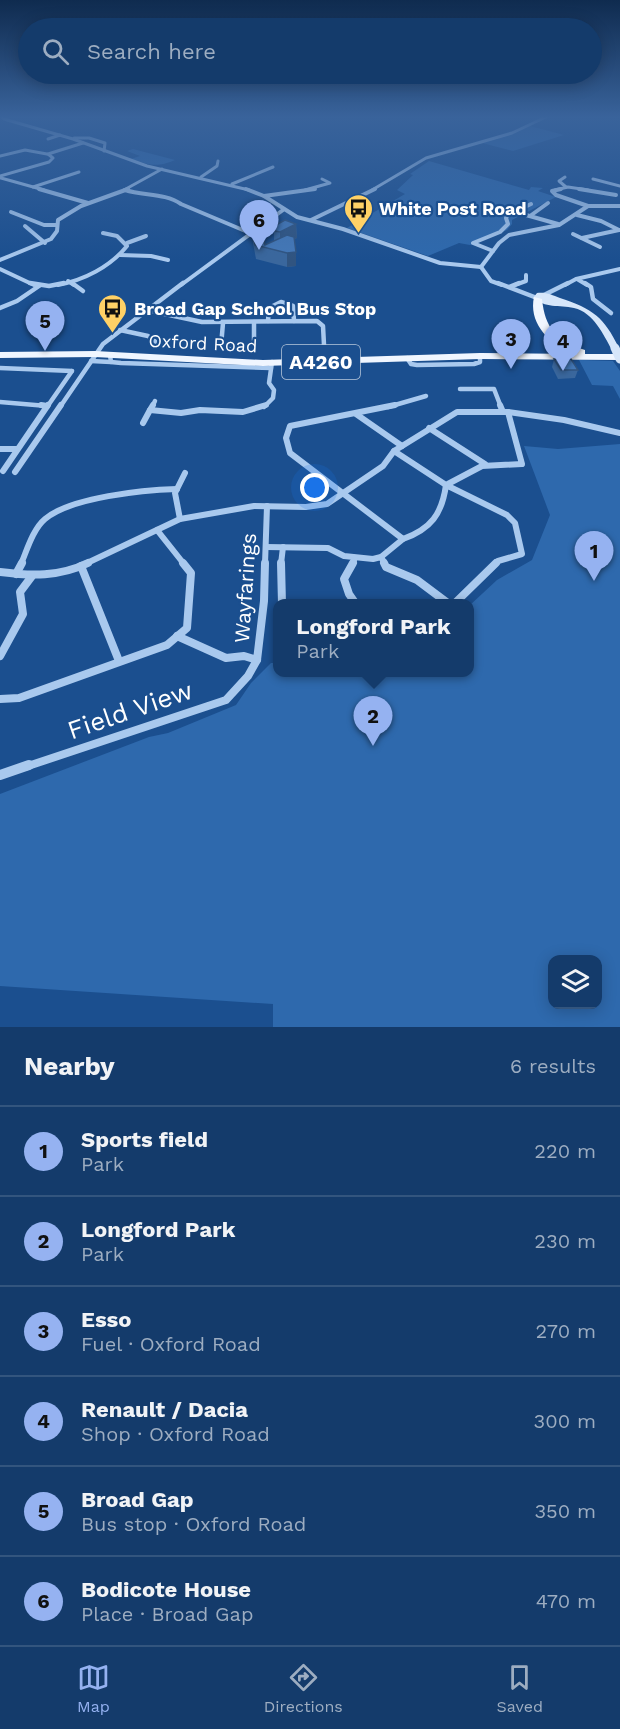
<!DOCTYPE html>
<meta charset="utf-8">
<style>
body{margin:0;font-family:"Work Sans",sans-serif;background:#1d4271;color:#f1f3f6}
.controls{position:absolute;right:18px;bottom:18px;display:grid;overflow:hidden;border-radius:12px;box-shadow:0 3px 15px #0003}
.controls button{width:54px;height:54px;display:grid;place-items:center;padding:0;border:0;border-bottom:2px solid #33557e;background:#143b6b;color:#f1f3f6;font:30px sans-serif}
.you{position:absolute;left:315px;top:488px;width:21px;height:21px;margin:-15px;border:4px solid #fff;border-radius:50%;background:#1a73e8;box-shadow:0 0 0 9px #1a73e833}
.badge{display:grid;place-items:center;width:39px;height:39px;border-radius:50%;background:#95b2f1;color:#111;font-size:20px;font-weight:700}
.pin{position:absolute;translate:-50% -50px;filter:drop-shadow(0 2px 3px #0008)}
.pin::after{content:'';position:absolute;top:32px;width:21px;height:18px;background:inherit;clip-path:polygon(0 0,100% 0,50% 100%)}
.popup{position:absolute;left:273px;top:599px;width:201px;height:78px;box-sizing:border-box;display:grid;place-content:center;border-radius:12px;background:#143b6b;filter:drop-shadow(0 2px 4px #0005);font-size:20px;white-space:nowrap;color:#9dadc1}
.popup b{font-size:22px;color:#f1f3f6}
.popup::after{content:'';position:absolute;left:50%;top:100%;margin-left:-12px;border:12px solid transparent;border-top-color:#143b6b}
.list{margin:0;padding:0;list-style:none}
h2{display:flex;justify-content:space-between;align-items:center;height:78px;margin:0;padding:0 24px;font-size:26px}
h2 small{font-size:20px;font-weight:400;color:#9dadc1}
.list li{display:grid;grid-template-columns:39px 1fr auto;gap:18px;align-items:center;box-sizing:border-box;height:90px;padding:0 24px;border-top:2px solid #33557e}
.list b{display:block;font-size:22px;white-space:nowrap}
.list p{margin:0;font-size:20px;white-space:nowrap;color:#9dadc1}
.list em{font-size:20px;font-style:normal;color:#9dadc1}
.icon{flex:none;width:33px;height:33px;fill:none;stroke:currentColor;stroke-width:2;stroke-linecap:round;stroke-linejoin:round}
.map{position:relative;flex:none;width:620px;height:1027px;overflow:hidden}
.search{position:absolute;background:#143b6b;box-shadow:0 3px 15px #0003;left:18px;right:18px;top:18px;height:66px;display:flex;align-items:center;gap:15px;box-sizing:border-box;padding:0 21px;border-radius:33px;color:#9dadc1;font-size:22px}
.sheet{height:618px;background:#143b6b}
nav{display:flex;justify-content:space-around;align-items:center;box-sizing:border-box;height:84px;border-top:2px solid #33557e;background:#143b6b;font-size:16px;color:#9dadc1}
nav a{display:grid;justify-items:center;gap:3px}
nav .on{color:#95b2f1}
.map>svg:first-child{display:block}
</style>
<div class="map">
<svg width="620" height="1027" viewBox="0 0 620 1027">
<rect width="100%" height="100%" fill="#1b4f8f"/>
<!-- green -->
<g fill="#2e69ad" fill-rule="evenodd">
<path d="M530 126 564 135 513 151 482 143Z"/>
<path d="M133 149 175 160C156 168 151 165 131 159L140 156 127 151Z"/>
<path d="M429 161 529 190 531 187 543 188 538 191 556 197 512 220V224L507 230 476 243 470 245 459 243 428 256 347 228 405 194 397 190 413 175 410 174Z"/>
<path d="M579 360 613 361 620 371V399L613 386 592 385Z"/>
<path d="M620 444V1027H273V1004L0 986V794L149 737 168 733 236 705 251 683 271 663H277V672H469V606L497 580 532 560 550 515 524 446 558 449ZM552 960H598V1005H552Z"/>
</g>
<g fill="none" stroke-linecap="round" stroke-linejoin="round">
<!-- street-far5 -->
<g stroke="#a9c9ee" stroke-width="3">
<path d="M1 116 4 119 73 139 147 166 249 190"/>
<path d="M74 138H89L105 143 104 151"/>
<path d="M48 139 60 135"/>
<path d="M0 156 25 150 47 154"/>
<path d="M0 176 49 162 53 158 48 154 83 143"/>
<path d="M201 177 217 166 218 161"/>
<path d="M565 177 559 181 566 187"/>
<path d="M1 178 44 190"/>
<path d="M593 179 620 186"/>
<path d="M232 184 273 167"/>
<path d="M33 187 79 172"/>
<path d="M124 190 162 169"/>
<path d="M305 190 330 183 322 179"/>
<path d="M372 190 426 158 512 133 548 116"/>
<path d="M555 190 568 187 588 190"/>
</g>
<!-- street-far4 -->
<g stroke="#a9c9ee" stroke-width="4">
<path d="M39 189 88 203"/>
<path d="M246 189 264 196 297 217 343 229 440 263 481 267"/>
<path d="M561 189 552 191 556 195 588 206"/>
<path d="M579 189 616 195"/>
<path d="M125 190C144 196 165 193 181 204L250 233"/>
<path d="M264 196 315 189"/>
<path d="M11 212 44 225H57"/>
<path d="M526 215 558 224"/>
<path d="M577 215 601 221 619 230"/>
<path d="M530 216 548 203"/>
<path d="M311 220 375 189"/>
<path d="M25 226 45 243"/>
<path d="M573 234 600 247"/>
<path d="M582 238 619 230"/>
<path d="M127 243 146 236"/>
<path d="M493 251 473 243 500 232 508 224 506 218 508 215 531 204"/>
<path d="M120 255 151 256 168 260"/>
<path d="M0 260 51 239 57 231 58 220 81 206 128 189"/>
<path d="M481 267 499 243 509 235 559 225 588 206H620"/>
<path d="M481 267 491 281 502 285"/>
<path d="M0 269 34 285"/>
<path d="M577 279 587 285"/>
<path d="M68 281 74 285"/>
<path d="M58 285C84 280 110 267 127 246L117 236 103 233"/>
<path d="M181 285 283 210"/>
<path d="M515 285 526 281V275"/>
<path d="M565 285 576 279 620 269"/>
</g>
<!-- street-far3 -->
<g stroke="#a9c9ee" stroke-width="4.5">
<path d="M30 283 49 286 64 283"/>
<path d="M72 283 83 291"/>
<path d="M498 283 537 298"/>
<path d="M585 283 591 287 593 299 611 313"/>
<path d="M509 287 519 283"/>
<path d="M544 295 568 283"/>
<path d="M0 308 17 301 39 286"/>
<path d="M146 310 202 322 317 321 323 326 324 345 321 350"/>
<path d="M268 321 269 308 281 302 293 306 294 321"/>
<path d="M254 322V342"/>
<path d="M223 323 221 346 232 350"/>
<path d="M120 330 148 336 156 342"/>
<path d="M110 355 111 362 121 363 271 368"/>
<path d="M407 358 411 364 417 365 474 364 480 362V356"/>
<path d="M91 361 111 362"/>
<path d="M0 368 72 371"/>
<path d="M460 389H494L501 407"/>
<path d="M0 402 47 406"/>
<path d="M47 407 72 371"/>
<path d="M60 407 103 344 183 283"/>
<path d="M152 407 155 401"/>
<path d="M264 407 273 398 274 390 269 383 272 362"/>
<path d="M388 407 426 396"/>
</g>
<!-- street-far2 -->
<g stroke="#a9c9ee" stroke-width="6">
<path d="M41 405 47 406"/>
<path d="M395 405 290 426 286 438 290 453 403 539C431 529 442 514 446 485L507 515 515 523 522 554 498 561 495 564"/>
<path d="M500 405 503 412"/>
<path d="M150 410 153 405"/>
<path d="M356 414 402 446"/>
<path d="M143 423 150 410 181 413 200 410 243 412 266 405"/>
<path d="M429 428 485 464"/>
<path d="M0 449H17"/>
<path d="M394 451 446 485 482 466 522 464 508 412"/>
<path d="M3 471 48 405"/>
<path d="M15 472 61 405"/>
<path d="M180 519 175 493 185 473"/>
<path d="M157 530 184 564"/>
<path d="M266 547 328 548 344 556 373 559 381 557 403 539"/>
<path d="M381 557 385 564"/>
<path d="M21 564C27 550 33 529 45 519 71 497 144 490 177 489"/>
<path d="M85 564 180 519 254 506 306 507 327 504 383 466 394 451 457 412H508L564 420 620 433"/>
<path d="M265 564 267 506"/>
<path d="M281 564 283 547"/>
<path d="M352 564 355 558"/>
</g>
<!-- street-far1 -->
<g stroke="#a9c9ee" stroke-width="8">
<path d="M281 563 282 604"/>
<path d="M353 563 344 579 349 594 356 604"/>
<path d="M384 563 386 567 417 580 449 604"/>
<path d="M81 566 119 661"/>
<path d="M0 572C31 576 59 577 88 563"/>
<path d="M16 574 22 563"/>
<path d="M454 604 496 563"/>
<path d="M177 636 226 658 244 656 257 660 264 601 265 563"/>
<path d="M0 656 23 614 20 592 32 576"/>
<path d="M0 699 19 698 167 645 187 628 191 573 183 563"/>
<path d="M25 767 226 700 248 676 257 660"/>
</g>
<!-- street -->
<path stroke="#a9c9ee" stroke-width="10" d="M0 775 29 765"/>
<!-- secondary -->
<path fill="#d6e6fa" fill-rule="evenodd" d="M537 293C546 292 552 295 560 298 593 309 604 317 619 348L618 350H612C603 334 594 313 574 308 559 305 545 308 533 298Z"/>
<!-- primary -->
<path fill="#f0f6ff" fill-rule="evenodd" d="M534 297 542 299C545 328 556 341 585 350V354H620V360L480 359 263 366 95 357 0 358V352L95 351 263 360 480 353 576 354C551 346 528 324 534 297Z"/>
<!-- secondary-bridge -->
<path stroke="#d6e6fa" stroke-width="9" d="M615 348 620 359"/>
</g>
<!-- wall -->
<g fill="#3a679d">
<path d="M296 224 297 238 294 239 296 252V266L287 267 256 259 253 243 252 229 265 245 274 241V226Z"/>
<path d="M554 359 578 370 575 378 558 379 552 367Z"/>
</g>
<!-- shaded-wall -->
<g fill="#305480">
<path d="M296 224 297 238 280 246V232Z"/>
<path d="M296 252V266L287 267V253Z"/>
</g>
<!-- building -->
<g fill="#4478b7" stroke="#305480" stroke-width="1.5">
<path d="M285 220 296 224 280 232 275 231 274 226Z"/>
<path d="M260 225 265 245 287 235 294 237 296 252 287 253 255 245 252 229Z"/>
<path d="M554 359H571L578 370H561Z"/>
</g>
<!-- sky -->
<linearGradient id="sky" x2="0" y2="1"><stop stop-color="#0f2b4f"/><stop offset="0.45" stop-color="#39639b"/><stop offset="1" stop-color="#39639b" stop-opacity="0"/></linearGradient>
<rect width="620" height="260" fill="url(#sky)"/>
<!-- icons -->
<defs>
<symbol id="bus-pin" viewBox="-11 -11 22 30"><path d="M0 17L-7.5 6A9.5 9.5 0 1 1 7.5 6Z" fill="#ffd166" stroke="#1b4f8f"/><path d="M-5-6H5V4H4V6H2V4H-2V6H-4V4H-5ZM-3.5-4V0h7V-4ZM-3.5 1.2v1.5H-2V1.2ZM2 1.2v1.5H3.5V1.2Z" fill="#111"/></symbol>
</defs>
<g fill-rule="evenodd">
<use href="#bus-pin" x="342" y="192" width="33" height="45"/>
<use href="#bus-pin" x="96" y="292" width="33" height="45"/>
</g>
<g text-anchor="middle" dominant-baseline="central" stroke-width="4.5" stroke-linejoin="round" paint-order="stroke">
<!-- far-poi labels -->
<g font-size="18" font-weight="bold" fill="#fff" stroke="#1b4f8f" text-anchor="start">
<text x="379" y="208">White Post Road</text>
<text x="134" y="308">Broad Gap School Bus Stop</text>
</g>
<!-- far-street labels -->
<g font-size="18" fill="#fff" stroke="#1b4f8f">
<text transform="translate(203 343) rotate(3)">Oxford Road</text>
</g>
<!-- shield labels -->
<rect fill="#1b4f8f" stroke="#bbcadd" stroke-width="1.5" x="282" y="345" width="78" height="34" rx="4.5"/>
<g font-size="20" font-weight="bold" fill="#fff">
<text x="321" y="362">A4260</text>
</g>
<!-- street labels -->
<g font-size="21" fill="#fff" stroke="#1b4f8f">
<text transform="translate(245 588) rotate(-86)">Wayfarings</text>
</g>
<!-- near-street labels -->
<g font-size="26" fill="#fff" stroke="#1b4f8f">
<text transform="translate(130 710) rotate(-19)">Field View</text>
</g>
</g>
</svg>
<div class="controls">
<button><svg class="icon" aria-label="layers" viewBox="0 0 24 24"><path d="M12 4l9 5-9 5-9-5zM3 14l9 5 9-5"/></svg></button>
</div>
<div class="you"></div>
<div class="pin badge" style="left:594px;top:581px">1</div>
<div class="pin badge" style="left:373px;top:746px">2</div>
<div class="popup"><b>Longford Park</b>Park</div>
<div class="pin badge" style="left:511px;top:369px">3</div>
<div class="pin badge" style="left:563px;top:371px">4</div>
<div class="pin badge" style="left:45px;top:351px">5</div>
<div class="pin badge" style="left:259px;top:250px">6</div>
<div class="search"><svg class="icon" aria-label="search" viewBox="0 0 24 24"><circle cx="10" cy="10" r="6"/><path d="M15 15l6 6"/></svg>Search here</div>
</div>
<section class="sheet">
<h2>Nearby<small>6 results</small></h2>
<ul class="list">
<li><span class="badge">1</span><div><b>Sports field</b><p>Park</p></div><em>220 m</em></li>
<li><span class="badge">2</span><div><b>Longford Park</b><p>Park</p></div><em>230 m</em></li>
<li><span class="badge">3</span><div><b>Esso</b><p>Fuel · Oxford Road</p></div><em>270 m</em></li>
<li><span class="badge">4</span><div><b>Renault / Dacia</b><p>Shop · Oxford Road</p></div><em>300 m</em></li>
<li><span class="badge">5</span><div><b>Broad Gap</b><p>Bus stop · Oxford Road</p></div><em>350 m</em></li>
<li><span class="badge">6</span><div><b>Bodicote House</b><p>Place · Broad Gap</p></div><em>470 m</em></li>
</ul>
</section>
<nav>
<a class="on"><svg class="icon" aria-label="map" viewBox="0 0 24 24"><path d="M3 6l6-2 6 2 6-2v14l-6 2-6-2-6 2zM9 4v14M15 6v14"/></svg>Map</a>
<a><svg class="icon" aria-label="directions" viewBox="0 0 24 24"><path d="M12 3l9 9-9 9-9-9zM9 14v-3h6M13 9l2 2-2 2"/></svg>Directions</a>
<a><svg class="icon" aria-label="saved" viewBox="0 0 24 24"><path d="M7 4h10v16l-5-4-5 4z"/></svg>Saved</a>
</nav>
